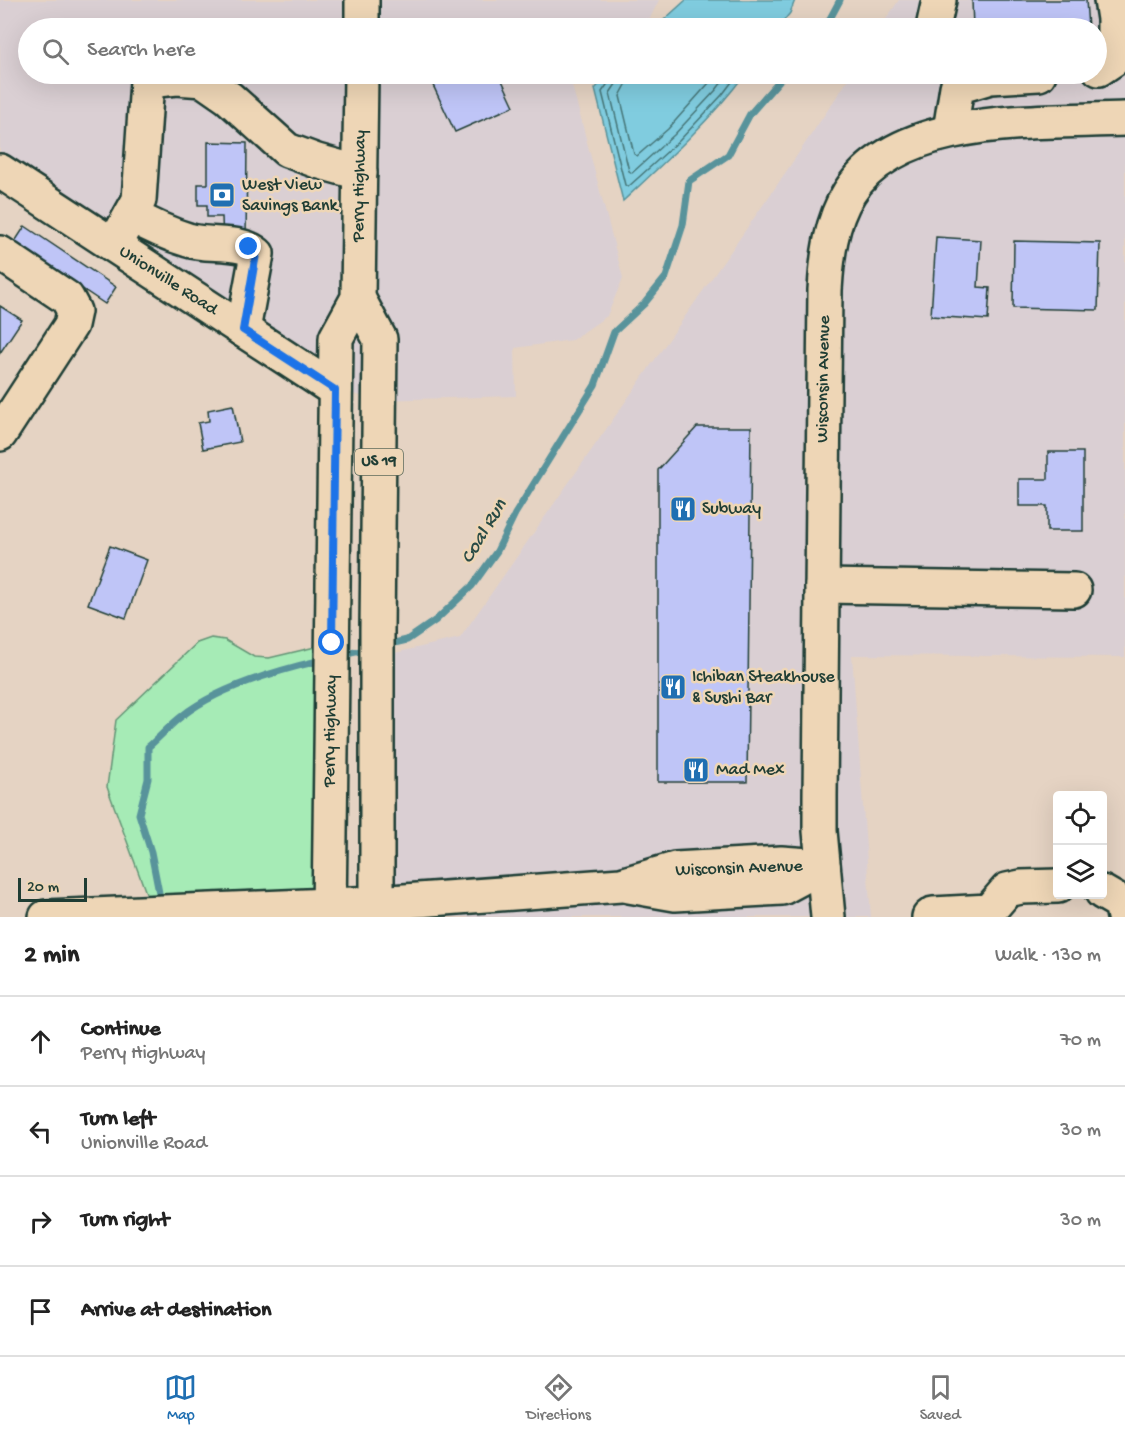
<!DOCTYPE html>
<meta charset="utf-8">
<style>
body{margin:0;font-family:"Gochi Hand",sans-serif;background:#f6f6f6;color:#222}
.controls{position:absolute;right:18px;bottom:18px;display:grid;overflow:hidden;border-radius:6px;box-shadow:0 6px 24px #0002}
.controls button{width:54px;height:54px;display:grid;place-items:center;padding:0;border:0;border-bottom:2px solid #e0e0e0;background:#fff;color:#222;font:30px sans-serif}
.scale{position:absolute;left:18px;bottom:15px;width:69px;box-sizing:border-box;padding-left:6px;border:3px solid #1f3d34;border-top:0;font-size:16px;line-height:21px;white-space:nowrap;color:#1f3d34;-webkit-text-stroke:4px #eed6b6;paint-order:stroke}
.stop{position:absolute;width:18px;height:18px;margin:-14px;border:4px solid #1a73e8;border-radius:50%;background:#fff}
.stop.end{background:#1a73e8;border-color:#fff;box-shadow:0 2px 6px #0008}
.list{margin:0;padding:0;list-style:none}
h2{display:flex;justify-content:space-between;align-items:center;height:78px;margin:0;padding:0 24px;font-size:26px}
h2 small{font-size:20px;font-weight:400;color:#767676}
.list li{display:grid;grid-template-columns:39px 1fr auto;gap:18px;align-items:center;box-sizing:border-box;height:90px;padding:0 24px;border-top:2px solid #e0e0e0}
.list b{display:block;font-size:22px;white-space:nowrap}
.list p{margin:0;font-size:20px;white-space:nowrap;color:#767676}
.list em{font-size:20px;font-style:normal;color:#767676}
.icon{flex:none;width:33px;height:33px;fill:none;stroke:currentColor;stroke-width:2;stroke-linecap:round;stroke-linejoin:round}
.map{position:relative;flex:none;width:1125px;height:917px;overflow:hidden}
.search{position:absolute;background:#fff;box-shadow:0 6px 24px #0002;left:18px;right:18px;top:18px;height:66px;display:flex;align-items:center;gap:15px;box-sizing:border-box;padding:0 21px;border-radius:33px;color:#767676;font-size:22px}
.sheet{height:438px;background:#fff}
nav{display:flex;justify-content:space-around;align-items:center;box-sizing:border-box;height:84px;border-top:2px solid #e0e0e0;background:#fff;font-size:16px;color:#767676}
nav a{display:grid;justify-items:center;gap:3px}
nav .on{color:#1f6fb2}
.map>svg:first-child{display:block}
</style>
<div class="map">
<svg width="1125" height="917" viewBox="0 0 1125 917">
<rect width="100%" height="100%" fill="#e5d3c3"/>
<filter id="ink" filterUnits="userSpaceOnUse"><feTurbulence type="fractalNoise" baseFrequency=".0167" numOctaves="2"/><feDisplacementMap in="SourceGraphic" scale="12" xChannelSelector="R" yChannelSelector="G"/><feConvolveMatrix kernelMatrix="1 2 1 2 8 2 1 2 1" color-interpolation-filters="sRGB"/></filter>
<g filter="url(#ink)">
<!-- built -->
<g fill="#dacfd3">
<path d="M0 0H659L650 18 618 28H28V74H569L623 278 607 316 572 340 515 348 516 396 379 400 335 390 0 171Z"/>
<path d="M899 0H1125V657L852 655 871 917H180L377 903V657L460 638 775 188 852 74H1096V28H880Z"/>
</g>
<!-- green -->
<path fill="#a6ebb6" stroke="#629475" stroke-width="1.5" d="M211 638 225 640 254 657 269 658 332 643 329 904 153 912 107 787 116 720 197 643Z"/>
<!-- water -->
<g fill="#80ccdf" stroke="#59939b" stroke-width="1.5">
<path d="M686 0H795L790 13 778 28H655Z"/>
<path d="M608 74H745C710 121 666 161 623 201L595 89Z"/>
</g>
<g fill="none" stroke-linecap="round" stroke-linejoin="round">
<!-- shore -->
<g stroke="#467678" stroke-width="1.5">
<path d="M612 74 611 79 602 92 625 185 628 187 679 141 722 95 738 74"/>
<path d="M619 74 618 81 610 93 629 171 632 173 674 135 716 90 728 74"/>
<path d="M628 74 627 83 620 96 634 154 637 156 668 129 717 74"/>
</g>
<!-- stream -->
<g stroke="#59939b" stroke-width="7">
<path d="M825 28 840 0"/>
<path d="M386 645 407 640 436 620 472 586 497 551 515 514 595 385 614 332 644 304 666 277 683 225 689 181 728 155 750 114 785 74"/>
<path d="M342 655 369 649"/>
<path d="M161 903 151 852 139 814 148 779V747C160 737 170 725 182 716 217 688 279 670 322 660"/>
</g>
</g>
<!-- building -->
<g fill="#bfc5f7" stroke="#1f3d34" stroke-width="1.5">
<path d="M972 0H1086L1088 28H973Z"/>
<path d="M443 74H499L514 106 455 132 432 83 445 77Z"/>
<path d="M208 142 247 143 246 242H223L222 217H207V205H198V184H208Z"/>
<path d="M25 226 116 287 105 304 14 243Z"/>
<path d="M936 237 981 240 978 287 990 288 988 320 931 316Z"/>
<path d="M1014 241 1100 243 1098 310 1013 308Z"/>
<path d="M0 306 22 320 0 353Z"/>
<path d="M233 405 240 442 203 449 198 423 209 421 208 410Z"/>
<path d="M697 427H751L747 782H658V470Z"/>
<path d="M1048 452H1083V531H1047V506H1019V479H1048Z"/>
<path d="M110 546 147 560 126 618 88 604Z"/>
</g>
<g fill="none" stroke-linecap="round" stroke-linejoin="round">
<defs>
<g id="minor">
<path d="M933 28 939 0"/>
<path d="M1099 69 1114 59V19L1111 0"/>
<path d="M950 131 957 87 990 77 1039 74"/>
<path d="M0 171 335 390"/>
<path d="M131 215C149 225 168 234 188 240 209 247 239 239 257 254L243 330"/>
<path d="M114 245 139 200 147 81 177 78 203 80 229 98 287 150 317 161 360 173"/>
<path d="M0 253 67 298 74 311 71 325 0 434"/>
<path d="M822 586 1074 590"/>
<path d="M629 886 675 894 782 888 823 866"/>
<path d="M1102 892 1121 903 1124 917"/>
<path d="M46 917 377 903 621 885 675 869 781 863 823 866"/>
<path d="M828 917 820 831V796L825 290C827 256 831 222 849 193 899 112 1043 123 1125 119"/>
<path d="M929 917 933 914 989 911 1007 890 1021 887 1058 886"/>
</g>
<g id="major">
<path d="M362 28V0"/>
<path d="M358 298 380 339 377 631V917"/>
<path d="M329 917 336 338 358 298 361 74"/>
</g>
</defs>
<!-- minor casing -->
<use href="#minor" stroke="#1f3d34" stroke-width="38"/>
<!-- major casing -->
<use href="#major" stroke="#1f3d34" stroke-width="38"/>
<!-- minor -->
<use href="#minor" stroke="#eed6b6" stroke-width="33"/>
<!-- major -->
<use href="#major" stroke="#eed6b6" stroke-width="33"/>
</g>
</g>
<g fill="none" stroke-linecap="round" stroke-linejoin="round" filter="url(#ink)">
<!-- route -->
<path stroke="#1a73e8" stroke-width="8" d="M249 247 256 254 243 330 335 390 332 643"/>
</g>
<!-- icons -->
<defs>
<symbol id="bank-square" viewBox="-11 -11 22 22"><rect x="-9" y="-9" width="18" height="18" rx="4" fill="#1f6fb2" stroke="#eed6b6"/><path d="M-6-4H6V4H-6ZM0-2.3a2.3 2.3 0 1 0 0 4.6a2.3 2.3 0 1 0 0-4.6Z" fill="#fff"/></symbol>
<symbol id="restaurant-square" viewBox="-11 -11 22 22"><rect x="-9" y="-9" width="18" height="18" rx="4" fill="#1f6fb2" stroke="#eed6b6"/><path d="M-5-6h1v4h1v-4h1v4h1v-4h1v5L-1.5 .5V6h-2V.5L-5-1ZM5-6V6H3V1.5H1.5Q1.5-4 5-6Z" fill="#fff"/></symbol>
</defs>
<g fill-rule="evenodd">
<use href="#bank-square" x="207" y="180" width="30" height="30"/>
<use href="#restaurant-square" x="668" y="494" width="30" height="30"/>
<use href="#restaurant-square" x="658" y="672" width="30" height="30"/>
<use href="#restaurant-square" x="681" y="755" width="30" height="30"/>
</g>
<g text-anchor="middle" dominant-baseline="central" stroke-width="5" stroke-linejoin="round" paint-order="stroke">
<!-- shield labels -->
<rect fill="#eed6b6" stroke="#5d6b5b" stroke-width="1.5" x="355" y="449" width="48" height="26" rx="4.5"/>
<g font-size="16" font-weight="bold" fill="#1f3d34">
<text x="379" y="462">US 19</text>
</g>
<!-- poi labels -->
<g font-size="18" fill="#1f3d34" stroke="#eed6b6" text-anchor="start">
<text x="242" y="185">West View<tspan x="242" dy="21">Savings Bank</tspan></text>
<text x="702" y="509">Subway</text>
<text x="692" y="677">Ichiban Steakhouse<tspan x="692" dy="21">&amp; Sushi Bar</tspan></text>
<text x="716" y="770">Mad Mex</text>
</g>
<!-- street labels -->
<g font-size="18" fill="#1f3d34" stroke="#eed6b6">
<text transform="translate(360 186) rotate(-89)">Perry Highway</text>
<text transform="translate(168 281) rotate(33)">Unionville Road</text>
<text transform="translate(824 379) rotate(-89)">Wisconsin Avenue</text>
<text transform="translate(331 731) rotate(-89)">Perry Highway</text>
<text transform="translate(739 869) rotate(-2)">Wisconsin Avenue</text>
</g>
<!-- water labels -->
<g font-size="20" font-style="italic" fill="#294b45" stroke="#eed6b6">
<text transform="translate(485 532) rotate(-59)">Coal Run</text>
</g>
</g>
</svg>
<div class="controls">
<button><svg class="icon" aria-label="locate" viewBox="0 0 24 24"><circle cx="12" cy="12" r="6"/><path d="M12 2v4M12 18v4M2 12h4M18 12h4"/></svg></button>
<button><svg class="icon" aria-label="layers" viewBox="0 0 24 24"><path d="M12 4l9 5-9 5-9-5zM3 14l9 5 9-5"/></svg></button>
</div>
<div class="scale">20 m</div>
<div class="stop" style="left:332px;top:643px"></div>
<div class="stop end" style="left:249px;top:247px"></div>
<div class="search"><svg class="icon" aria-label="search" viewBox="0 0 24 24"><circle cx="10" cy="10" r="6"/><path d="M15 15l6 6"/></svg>Search here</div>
</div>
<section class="sheet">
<h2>2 min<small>Walk · 130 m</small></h2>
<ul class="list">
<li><svg class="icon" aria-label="ahead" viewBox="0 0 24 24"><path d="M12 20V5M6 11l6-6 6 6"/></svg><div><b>Continue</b><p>Perry Highway</p></div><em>70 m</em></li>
<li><svg class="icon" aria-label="left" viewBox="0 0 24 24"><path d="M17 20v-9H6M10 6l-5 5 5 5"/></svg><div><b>Turn left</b><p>Unionville Road</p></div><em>30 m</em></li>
<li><svg class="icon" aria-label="right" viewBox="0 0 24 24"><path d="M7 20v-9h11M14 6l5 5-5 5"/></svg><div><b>Turn right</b></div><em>30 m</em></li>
<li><svg class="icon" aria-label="arrive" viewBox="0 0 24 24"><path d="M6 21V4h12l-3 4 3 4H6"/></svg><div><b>Arrive at destination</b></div></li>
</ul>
</section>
<nav>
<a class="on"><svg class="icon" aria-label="map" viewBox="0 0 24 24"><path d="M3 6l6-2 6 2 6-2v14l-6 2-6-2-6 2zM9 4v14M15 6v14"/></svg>Map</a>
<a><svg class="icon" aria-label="directions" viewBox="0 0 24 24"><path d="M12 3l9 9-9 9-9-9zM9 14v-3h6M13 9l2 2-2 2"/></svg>Directions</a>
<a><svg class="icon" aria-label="saved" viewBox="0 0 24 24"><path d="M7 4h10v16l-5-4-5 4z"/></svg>Saved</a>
</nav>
